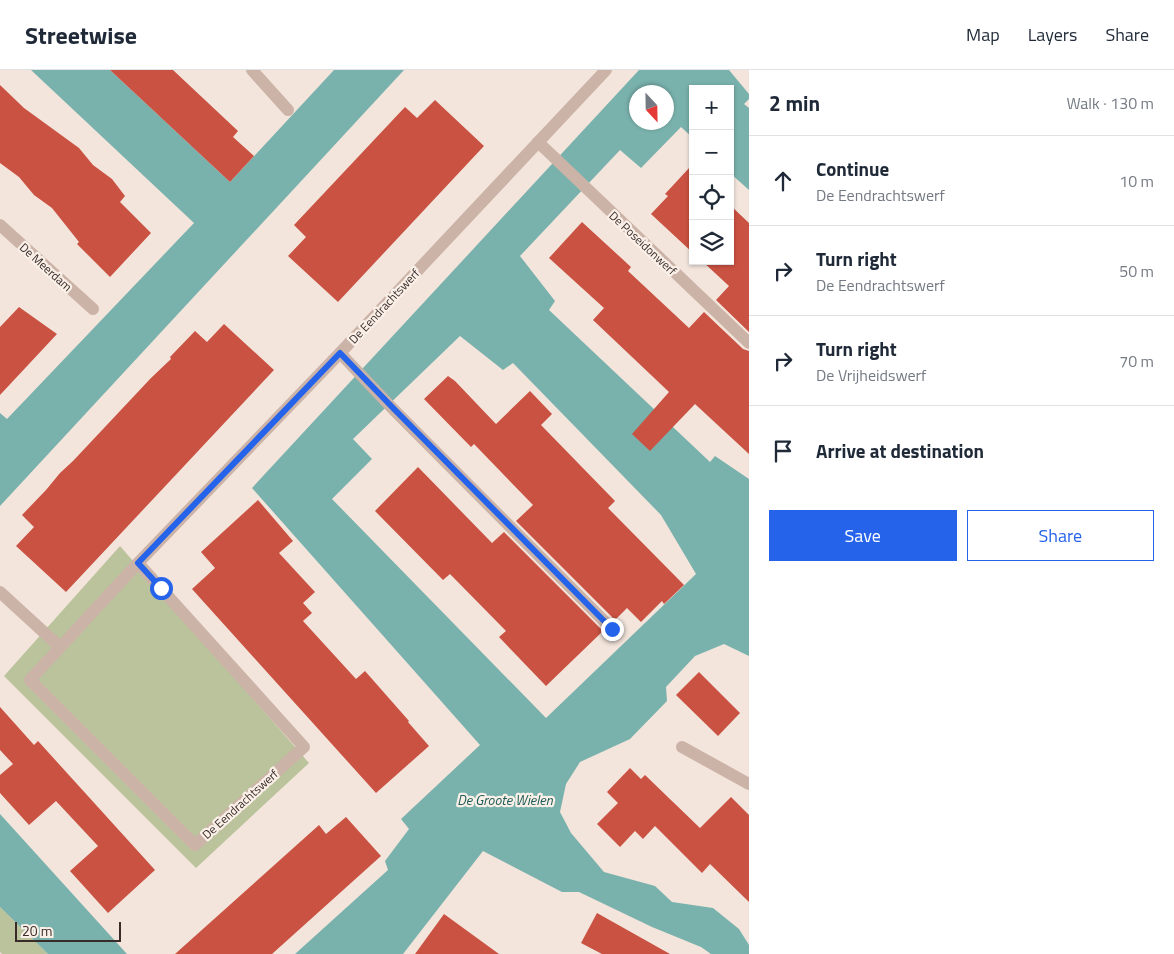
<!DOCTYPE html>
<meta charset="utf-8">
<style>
body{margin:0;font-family:"Titillium Web",sans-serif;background:#f6f6f7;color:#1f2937}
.controls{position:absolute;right:15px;top:15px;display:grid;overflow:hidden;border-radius:0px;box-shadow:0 1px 4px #0004}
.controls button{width:45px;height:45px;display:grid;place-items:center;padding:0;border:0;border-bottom:1px solid #e0e1e3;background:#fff;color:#1f2937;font:25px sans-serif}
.compass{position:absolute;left:629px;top:15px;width:45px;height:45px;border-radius:50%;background:#fff;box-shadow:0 1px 4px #0004;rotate:158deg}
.scale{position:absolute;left:15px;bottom:12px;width:106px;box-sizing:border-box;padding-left:5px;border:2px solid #382b28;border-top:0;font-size:14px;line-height:18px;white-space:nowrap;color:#382b28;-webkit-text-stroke:4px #faf0e8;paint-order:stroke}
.stop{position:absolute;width:15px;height:15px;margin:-11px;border:4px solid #2563eb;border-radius:50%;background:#fff}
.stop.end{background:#2563eb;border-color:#fff;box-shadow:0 1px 5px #0008}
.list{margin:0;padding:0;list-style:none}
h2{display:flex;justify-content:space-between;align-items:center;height:65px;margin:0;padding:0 20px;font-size:21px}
h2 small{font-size:16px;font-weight:400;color:#747a83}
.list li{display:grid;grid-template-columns:32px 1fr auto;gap:15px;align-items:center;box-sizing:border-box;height:90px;padding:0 20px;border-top:1px solid #e0e1e3}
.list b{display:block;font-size:19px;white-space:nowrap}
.list p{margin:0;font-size:16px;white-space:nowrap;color:#747a83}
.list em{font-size:16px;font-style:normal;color:#747a83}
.actions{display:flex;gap:10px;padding:15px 20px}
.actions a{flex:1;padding:11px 0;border:1px solid #2563eb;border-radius:0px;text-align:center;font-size:18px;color:#2563eb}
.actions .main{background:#2563eb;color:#fff}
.icon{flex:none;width:28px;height:28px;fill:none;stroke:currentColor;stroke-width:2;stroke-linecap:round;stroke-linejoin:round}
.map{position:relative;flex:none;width:749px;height:884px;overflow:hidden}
header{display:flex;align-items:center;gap:30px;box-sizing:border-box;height:70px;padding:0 25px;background:#fff;border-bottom:1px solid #e0e1e3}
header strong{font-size:24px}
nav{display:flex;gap:28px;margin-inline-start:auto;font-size:18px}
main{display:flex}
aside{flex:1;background:#fff}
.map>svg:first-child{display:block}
</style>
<header>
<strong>Streetwise</strong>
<nav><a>Map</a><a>Layers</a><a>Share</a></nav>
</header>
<main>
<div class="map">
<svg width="749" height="884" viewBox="0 0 749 884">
<rect width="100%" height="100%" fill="#f3e5dc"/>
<!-- green -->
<g fill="#bac39b">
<path d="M120 476 309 693 196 798 4 606Z"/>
<path d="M0 837 48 884H2L0 882Z"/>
</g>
<!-- water -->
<g fill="#79b1ac" fill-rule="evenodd">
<path d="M31 0H110L230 112 334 0H404L0 436V343L7 349 194 153Z"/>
<path d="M639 0H729L749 24V29L744 34 749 38V120L730 103V19H693V68L681 57 641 98 620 80 520 186 555 231 549 240 710 392 715 386 749 409V586L724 574 695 586 666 617 667 631 630 669 580 692 566 714 560 742 571 763 604 802 655 816 672 832 713 838 739 859 749 875V884H711L701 877 652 857 579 822H562L483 781 403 884H295L388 800 385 791 409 759 401 749 480 675 252 418ZM636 22H666V52H636ZM460 266 503 300 513 293 661 445 696 504 546 648 332 429 372 389 353 369Z"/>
<path d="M0 744 127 884H48L0 837Z"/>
</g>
<!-- building -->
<g fill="#ca5242">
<path d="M110 0H173L238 61 233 67 254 86 230 112Z"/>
<path d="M0 15 24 38 79 78 93 95 112 109 125 126 120 132 151 163 110 207 77 174 79 172 52 138 34 125 19 107 0 93Z"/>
<path d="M435 30 484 76 338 232 288 186 306 167 294 155 405 37 417 48Z"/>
<path d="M690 97 693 100V183L651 144 668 126 665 124Z"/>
<path d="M730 135 749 153V262L716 230 729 216 702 191H730Z"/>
<path d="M582 152 631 197 628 201 689 258 704 242 743 279 749 281V384L695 334 650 381 632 364 669 322 593 250 604 238 549 188Z"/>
<path d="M19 237 57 264 0 325V257Z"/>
<path d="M224 254 274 300 66 522 16 476 34 457 22 445 46 420 60 403 73 391 151 308 171 289 170 287 195 261 207 272Z"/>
<path d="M448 306 455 311 496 354 530 321 552 344 541 355 615 431 608 438 684 515 664 534 662 531 641 552 627 538 615 550 516 451 533 435 474 374 471 377 424 329Z"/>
<path d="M418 397 492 473 504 462 603 561 546 616 499 567 506 561 450 504 443 510 375 441Z"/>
<path d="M258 430 293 471 279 483 315 522 303 533 312 543 303 551 356 609 365 601 409 651 408 652 429 676 376 723 192 519 215 498 201 482Z"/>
<path d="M699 602 740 643 718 666 676 625Z"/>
<path d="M0 637 34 675 38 671 155 800 108 843 70 801 98 776 56 731 29 755 0 723V705L13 694 0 680Z"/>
<path d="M630 698 641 709 645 705 700 758 731 727 749 745V832L710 794 702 803 655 756 643 769 635 761 620 777 597 754 618 733 607 722Z"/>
<path d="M346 747 381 786 272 884H175L319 755 326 764Z"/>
<path d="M597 843 670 884H602L581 873Z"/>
<path d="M444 844 499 884H415Z"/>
</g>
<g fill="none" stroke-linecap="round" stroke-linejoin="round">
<!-- minor -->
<g stroke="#ccb3a7" stroke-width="12">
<path d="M252 0 288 40"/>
<path d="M538 72 749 273"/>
<path d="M0 155 93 239"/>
<path d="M340 283 393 339 612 559"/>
<path d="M138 493 304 677 195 775 30 610 138 493 340 283 606 0"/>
<path d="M0 522 60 577"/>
<path d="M682 677 749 714"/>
</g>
</g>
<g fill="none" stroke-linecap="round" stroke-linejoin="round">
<!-- route -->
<path stroke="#2563eb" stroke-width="6" d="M161 518 138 493 340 283 394 339 612 559"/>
</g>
<g text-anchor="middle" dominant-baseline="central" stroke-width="4.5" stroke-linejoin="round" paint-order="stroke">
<!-- street labels -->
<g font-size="12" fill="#382b28" stroke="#faf0e8">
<text transform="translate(643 173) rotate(43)">De Poseidonwerf</text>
<text transform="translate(46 197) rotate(42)">De Meerdam</text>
<text transform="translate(384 236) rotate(-47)">De Eendrachtswerf</text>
<text transform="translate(240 734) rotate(-42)">De Eendrachtswerf</text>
</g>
<!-- water labels -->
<g font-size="14" font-style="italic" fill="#1c5b57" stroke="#faf0e8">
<text x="505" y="729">De Groote Wielen</text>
</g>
</g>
</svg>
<div class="controls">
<button>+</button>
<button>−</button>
<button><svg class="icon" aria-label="locate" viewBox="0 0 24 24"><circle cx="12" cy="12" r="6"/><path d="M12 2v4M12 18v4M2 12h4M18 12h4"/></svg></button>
<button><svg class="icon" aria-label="layers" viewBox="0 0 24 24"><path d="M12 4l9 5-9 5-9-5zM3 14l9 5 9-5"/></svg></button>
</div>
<svg class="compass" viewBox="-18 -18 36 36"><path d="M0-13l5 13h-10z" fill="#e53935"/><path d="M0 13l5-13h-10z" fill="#747a83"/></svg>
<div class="scale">20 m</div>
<div class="stop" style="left:161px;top:518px"></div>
<div class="stop end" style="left:612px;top:559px"></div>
</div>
<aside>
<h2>2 min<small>Walk · 130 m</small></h2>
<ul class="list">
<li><svg class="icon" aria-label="ahead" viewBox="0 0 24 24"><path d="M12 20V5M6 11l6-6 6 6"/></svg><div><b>Continue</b><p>De Eendrachtswerf</p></div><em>10 m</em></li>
<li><svg class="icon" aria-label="right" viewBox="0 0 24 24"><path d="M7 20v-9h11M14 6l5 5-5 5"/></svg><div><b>Turn right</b><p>De Eendrachtswerf</p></div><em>50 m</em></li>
<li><svg class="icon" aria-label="right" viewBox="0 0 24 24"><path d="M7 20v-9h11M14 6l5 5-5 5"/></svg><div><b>Turn right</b><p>De Vrijheidswerf</p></div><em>70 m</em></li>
<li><svg class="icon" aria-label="arrive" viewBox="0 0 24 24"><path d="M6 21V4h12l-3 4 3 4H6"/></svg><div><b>Arrive at destination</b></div></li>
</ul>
<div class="actions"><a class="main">Save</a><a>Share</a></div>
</aside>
</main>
